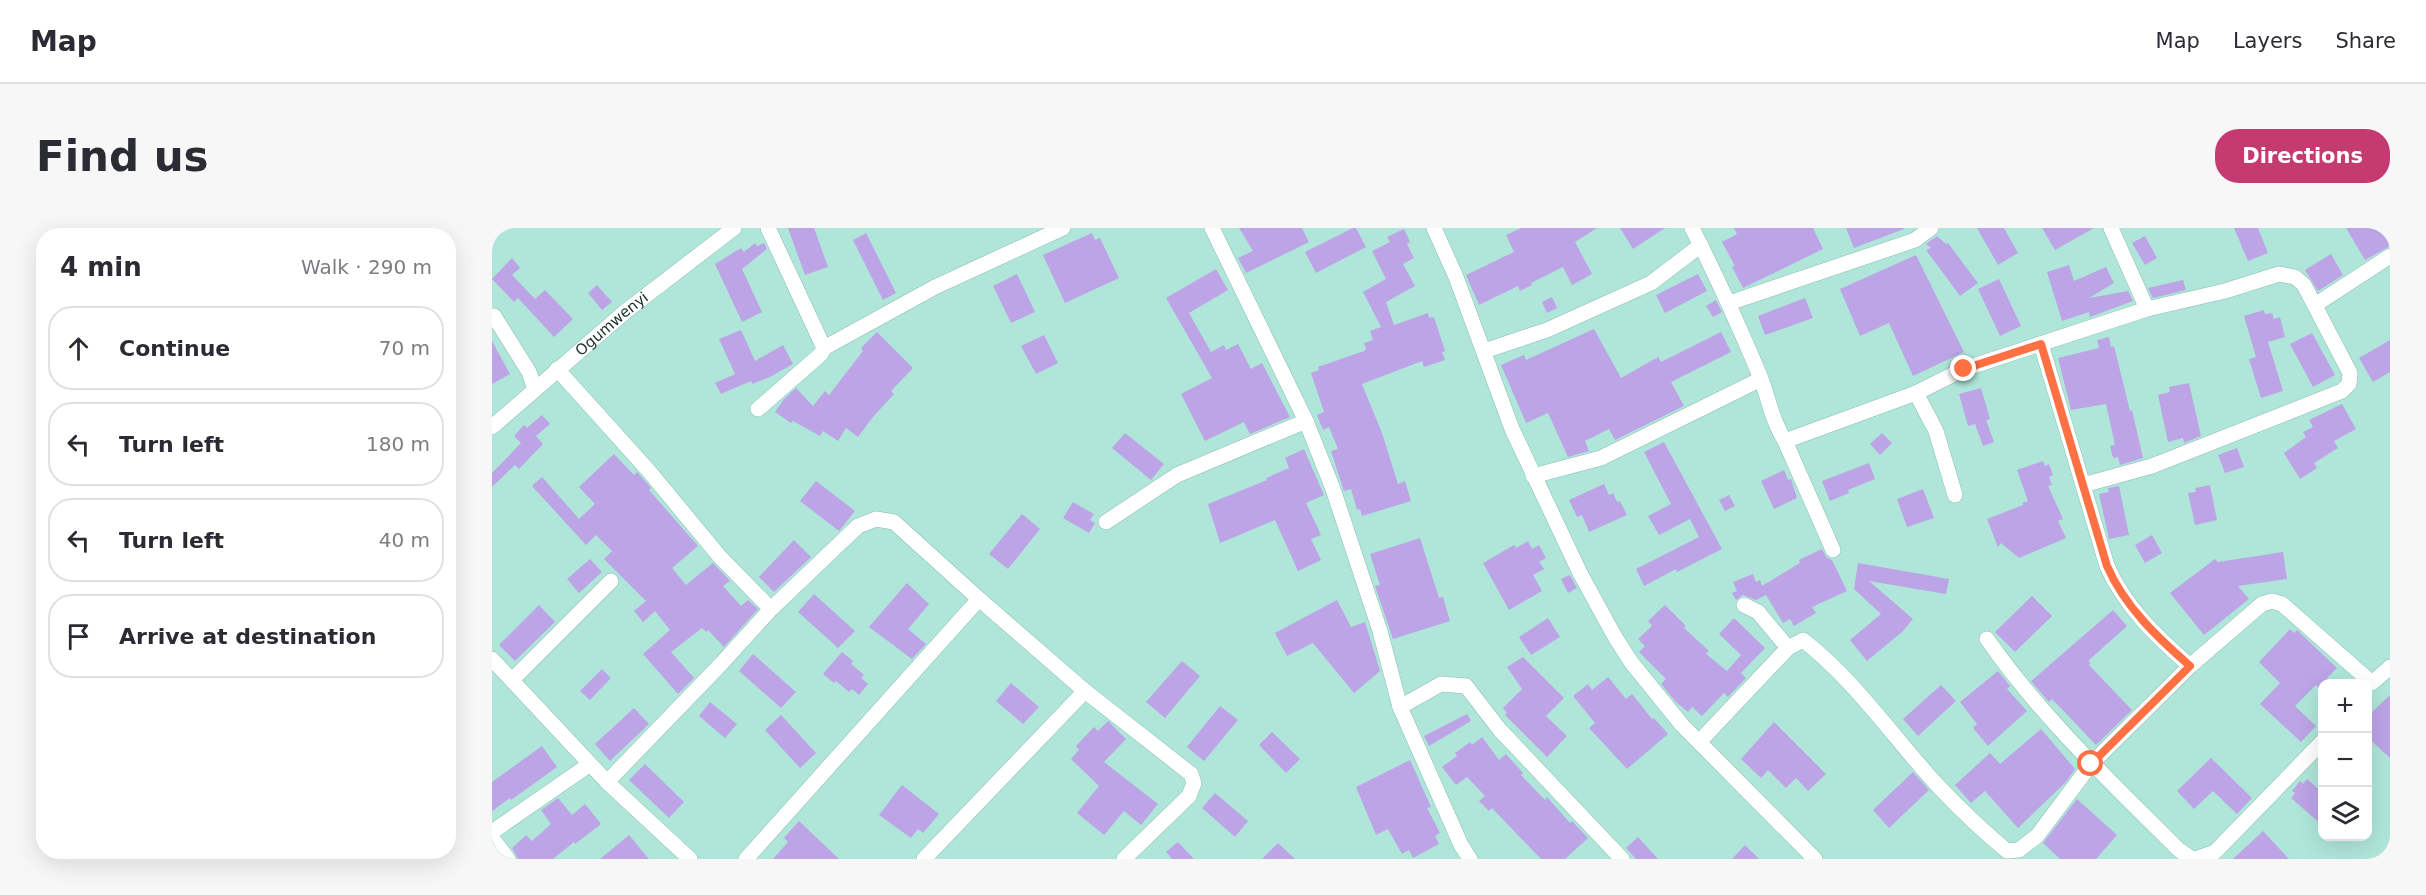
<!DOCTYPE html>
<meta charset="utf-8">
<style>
body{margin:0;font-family:"DejaVu Sans",sans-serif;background:#f7f7f7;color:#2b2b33}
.controls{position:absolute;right:18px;bottom:18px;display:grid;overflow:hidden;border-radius:12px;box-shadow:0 6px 24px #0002}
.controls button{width:54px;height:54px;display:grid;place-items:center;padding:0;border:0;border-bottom:2px solid #e1e1e2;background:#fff;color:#2b2b33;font:30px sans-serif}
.stop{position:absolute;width:18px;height:18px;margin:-14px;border:4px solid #ff7043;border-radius:50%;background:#fff}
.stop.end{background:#ff7043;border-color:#fff;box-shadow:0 2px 6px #0008}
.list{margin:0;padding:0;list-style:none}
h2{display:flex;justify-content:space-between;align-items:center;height:78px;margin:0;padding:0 24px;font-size:26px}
h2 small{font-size:20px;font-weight:400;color:#7c7c81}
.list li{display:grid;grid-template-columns:39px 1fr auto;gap:18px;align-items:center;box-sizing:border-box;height:84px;margin:0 12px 12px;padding:0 12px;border:2px solid #e1e1e2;border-radius:24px}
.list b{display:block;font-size:22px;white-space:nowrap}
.list em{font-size:20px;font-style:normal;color:#7c7c81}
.icon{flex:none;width:33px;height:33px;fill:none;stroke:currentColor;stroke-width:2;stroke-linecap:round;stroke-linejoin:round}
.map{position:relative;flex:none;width:1898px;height:631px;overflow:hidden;border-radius:24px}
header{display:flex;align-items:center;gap:36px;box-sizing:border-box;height:84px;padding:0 30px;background:#fff;border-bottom:2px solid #e1e1e2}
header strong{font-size:28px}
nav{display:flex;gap:33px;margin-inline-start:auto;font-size:21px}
.intro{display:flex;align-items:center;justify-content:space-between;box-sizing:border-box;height:144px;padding:0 36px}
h1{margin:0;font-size:42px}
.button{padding:15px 27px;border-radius:24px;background:#c43a71;color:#fff;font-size:21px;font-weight:700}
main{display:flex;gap:36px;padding:0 36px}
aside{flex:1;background:#fff;border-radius:24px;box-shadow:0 6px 24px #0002}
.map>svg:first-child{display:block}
</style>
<header>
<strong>Map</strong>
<nav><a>Map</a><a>Layers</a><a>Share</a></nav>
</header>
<div class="intro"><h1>Find us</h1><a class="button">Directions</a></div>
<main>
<aside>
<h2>4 min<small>Walk · 290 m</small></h2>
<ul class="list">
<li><svg class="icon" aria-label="ahead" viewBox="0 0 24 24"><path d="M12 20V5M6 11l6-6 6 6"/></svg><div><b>Continue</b></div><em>70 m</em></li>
<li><svg class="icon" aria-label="left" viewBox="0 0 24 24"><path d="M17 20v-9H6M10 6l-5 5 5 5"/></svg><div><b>Turn left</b></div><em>180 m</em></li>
<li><svg class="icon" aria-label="left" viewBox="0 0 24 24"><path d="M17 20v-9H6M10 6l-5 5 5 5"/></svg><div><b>Turn left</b></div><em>40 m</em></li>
<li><svg class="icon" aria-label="arrive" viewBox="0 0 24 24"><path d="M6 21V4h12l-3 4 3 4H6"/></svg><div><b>Arrive at destination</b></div></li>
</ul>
</aside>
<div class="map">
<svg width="1898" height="631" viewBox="0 0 1898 631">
<rect width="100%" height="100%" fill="#b0e6da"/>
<!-- building -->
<g fill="#bca4e7">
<path d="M296 0H322L336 39 313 47Z"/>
<path d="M747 0H810L817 14 754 45 746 30 761 23Z"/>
<path d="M861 0H864L874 19 824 45 813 24Z"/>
<path d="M1029 0H1105L1083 14 1100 46 1080 57 1071 39 1039 55 1040 57 1028 63 1026 58 987 77 974 47 1022 24 1014 7Z"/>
<path d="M1128 0H1173L1141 21Z"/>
<path d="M1242 0H1321L1331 21 1251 60 1240 39 1243 38 1230 14 1245 6Z"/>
<path d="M1354 0H1412V1L1362 20Z"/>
<path d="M1485 0H1512L1526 25 1506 37Z"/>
<path d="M1550 0H1602L1563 22Z"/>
<path d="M1742 0H1766L1776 25 1756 33Z"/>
<path d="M1854 0H1898V18L1873 32Z"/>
<path d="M912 1 918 14 915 16 922 30 911 36 923 58 894 74 902 97 936 85 937 90 942 89 953 123 950 124 953 132 932 139 930 133 870 156 890 205 906 256 913 253 919 273 870 288 868 281 865 282 859 261 852 263 848 251 839 223 846 221 837 199 831 202 825 187 832 184 819 145 827 142 826 139 872 123 874 121 872 115 881 112 878 103 889 99 871 64 894 51 880 23 898 14 895 9Z"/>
<path d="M374 5 404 65 391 72 361 12Z"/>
<path d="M600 5 603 12 608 10 627 50 573 75 551 27Z"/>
<path d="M1445 8 1454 16 1456 15 1486 55 1468 68 1434 22 1439 20 1434 16Z"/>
<path d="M1653 8 1665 30 1653 37 1640 15Z"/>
<path d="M263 15 265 18 272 15 275 21 250 41 270 84 250 94 223 36 249 20 252 24Z"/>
<path d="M1839 26 1851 47 1826 63 1813 42Z"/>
<path d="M1424 27 1472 124 1421 148 1397 95 1368 108 1348 61Z"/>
<path d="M20 30 28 40 20 47 43 71 53 62 81 91 62 109 26 70 22 74 0 51Z"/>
<path d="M1577 37 1582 53 1614 39 1622 55 1597 70 1636 63 1641 73 1598 89 1597 84 1570 93 1555 44Z"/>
<path d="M724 41 736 62 697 85 719 124 732 117 734 122 746 116 759 141 770 135 798 189 758 206 752 194 713 213 689 166 720 150 674 70Z"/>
<path d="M525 46 543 84 519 95 501 58Z"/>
<path d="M1206 46 1215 63 1173 85 1164 67Z"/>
<path d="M1507 51 1529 98 1508 108 1486 61Z"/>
<path d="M1691 52 1694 62 1661 70 1656 60Z"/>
<path d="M105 57 120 74 110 82 96 65Z"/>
<path d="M1060 69 1065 80 1055 85 1050 74Z"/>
<path d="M1313 70 1321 90 1273 107 1266 88Z"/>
<path d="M1224 72 1230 84 1221 89 1214 78Z"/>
<path d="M1772 82 1773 86 1780 85 1782 91 1788 89 1793 109 1776 114 1791 163 1769 170 1757 131 1764 129 1752 88Z"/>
<path d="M1102 101 1129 150 1166 129 1169 134 1229 104 1239 124 1179 154 1192 178 1123 212 1117 201 1093 213 1097 223 1076 229 1056 185 1034 195 1009 137 1032 127 1034 132Z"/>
<path d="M249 102 263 133 291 117 301 136 278 149 260 156 259 153 229 166 223 155 243 146 227 111Z"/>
<path d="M385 104 421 140 399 163 402 166 381 189 366 209 354 200 346 213 331 203 328 208 301 193 299 195 283 184 292 171 304 160 321 178 333 163 337 167 371 123 369 120Z"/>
<path d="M1820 105 1843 147 1821 159 1798 116Z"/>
<path d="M552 107 566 135 544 146 529 118Z"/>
<path d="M1617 109 1619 119 1622 118 1638 183 1640 182 1651 230 1628 237 1626 229 1621 230 1618 218 1623 217 1614 176 1579 182 1566 130 1607 120 1605 112Z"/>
<path d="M1898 112V144L1881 154 1867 130Z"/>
<path d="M0 113 18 146 0 156Z"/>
<path d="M1697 155 1709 208 1692 215 1691 210 1676 214 1666 167 1678 164 1677 159Z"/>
<path d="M1489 160 1498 191 1494 192 1502 214 1491 218 1483 196 1476 198 1467 166Z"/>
<path d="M1850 176 1864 201 1842 213 1846 220 1822 235 1825 240 1808 251 1792 225 1814 209 1811 204 1821 199 1817 192Z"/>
<path d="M50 187 58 196 44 208 51 216 27 241 23 237 0 259V245L29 215 22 208 32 197 35 200Z"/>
<path d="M633 205 672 236 659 252 620 220Z"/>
<path d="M1390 205 1400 215 1388 227 1378 216Z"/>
<path d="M1172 214 1230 321 1185 344 1184 341 1152 358 1144 341 1207 309 1198 291 1167 307 1156 288 1179 276 1152 224Z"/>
<path d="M1745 220 1752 239 1733 245 1726 227Z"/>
<path d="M812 221 832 267 814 275 829 307 819 311 829 332 806 343 783 292 728 315 716 276 775 252 774 250 797 240 793 230Z"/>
<path d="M122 226 142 247 145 244 159 260 157 262 206 318 180 340 194 357 221 335 238 353 231 358 249 378 256 372 266 381 232 419 216 402 214 404 210 400 179 424 202 450 186 466 151 426 178 402 163 383 151 394 142 383 154 373 112 331 120 323 104 307 94 317 40 258 50 249 87 291 103 276 87 259Z"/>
<path d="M1551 233 1553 238 1557 236 1561 247 1557 249 1560 257 1556 258 1571 291 1566 293 1574 310 1527 330 1509 315 1506 319 1495 291 1531 277 1530 275 1536 273 1525 242Z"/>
<path d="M1377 235 1383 251 1356 262 1357 265 1338 273 1330 253Z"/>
<path d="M1292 242 1296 252 1299 251 1305 270 1282 281 1269 253Z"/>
<path d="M324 253 363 283 347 303 308 273Z"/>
<path d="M1112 256 1117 267 1121 265 1125 274 1128 273 1135 287 1097 304 1090 287 1085 289 1077 272Z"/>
<path d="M1718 257 1725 292 1703 297 1696 265 1704 264 1703 260Z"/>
<path d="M1627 258 1637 307 1617 311 1607 266 1617 264 1616 260Z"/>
<path d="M1431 261 1442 290 1415 299 1405 271Z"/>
<path d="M1237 267 1243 278 1233 283 1227 272Z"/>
<path d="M581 274 602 286 598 292 603 295 597 305 571 290Z"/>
<path d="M530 286 548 301 516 341 497 326Z"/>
<path d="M1660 307 1670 325 1653 335 1643 317Z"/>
<path d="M928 310 947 370 951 369 958 393 901 411 883 358 888 357 878 326Z"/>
<path d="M302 312 319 329 282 364 267 349Z"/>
<path d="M1036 313 1040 321 1047 317 1054 330 1047 334 1052 341 1041 347 1050 363 1017 382 991 335 1022 317 1024 320Z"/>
<path d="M1330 321 1335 330 1340 332 1355 363 1320 379 1324 385 1302 398 1298 391 1291 395 1274 367 1264 372 1251 367 1244 372 1240 365 1245 363 1241 354 1261 346 1264 354 1268 352 1270 358 1308 335 1307 332Z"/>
<path d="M1791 324 1795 351 1746 358 1757 371 1712 407 1678 365 1723 331 1726 334Z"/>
<path d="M98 331 110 344 87 365 75 351Z"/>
<path d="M1366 335 1457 351 1454 366 1377 353 1421 391 1411 403 1375 433 1358 412 1389 386 1362 361Z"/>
<path d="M1078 347 1085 360 1076 365 1069 351Z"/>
<path d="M415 355 437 376 416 401 434 416 420 431 377 399Z"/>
<path d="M322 366 363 403 346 420 306 384Z"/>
<path d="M1540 368 1560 388 1523 424 1503 404Z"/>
<path d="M845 372 859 399 873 394 888 443 862 465 821 415 795 428 783 405Z"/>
<path d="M47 377 63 394 23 433 7 417Z"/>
<path d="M1173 377 1194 398 1192 400 1217 423 1214 426 1235 443 1249 427 1227 406 1242 390 1273 420 1249 445 1254 450 1236 469 1232 465 1210 488 1200 479 1196 484 1184 474 1169 456 1174 451 1147 424 1153 418 1146 411 1160 398 1156 393Z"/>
<path d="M1621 382 1635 398 1596 433 1599 435 1597 437 1640 482 1604 517 1560 471 1557 474 1539 453Z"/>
<path d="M1056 390 1068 409 1039 427 1027 409Z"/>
<path d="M1798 401 1802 405 1805 402 1845 440 1835 450 1837 452 1830 456 1828 461 1824 457 1803 478 1824 498 1809 514 1768 476 1788 455 1767 434Z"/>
<path d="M350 424 361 433 359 436 372 447 369 450 376 456 367 467 360 461 357 464 344 453 342 455 331 446Z"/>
<path d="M261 426 304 464 289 480 247 443Z"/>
<path d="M1031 429 1072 470 1054 488 1075 508 1055 529 1013 487 1015 485 1011 480 1030 461 1015 439Z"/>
<path d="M690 433 708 448 673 490 654 474Z"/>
<path d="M110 441 119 450 98 472 88 463Z"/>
<path d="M1506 443 1518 458 1515 461 1535 483 1496 518 1481 500 1485 496 1468 474Z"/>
<path d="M1116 449 1134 471 1140 466 1160 491 1162 490 1176 506 1135 541 1097 500 1103 495 1081 468 1096 456 1100 462Z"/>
<path d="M519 455 547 479 531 496 504 473Z"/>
<path d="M1449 457 1464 473 1426 508 1411 491Z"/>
<path d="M1898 467V530L1875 509V489Z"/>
<path d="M218 474 245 496 233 510 207 488Z"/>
<path d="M728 478 746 492 712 533 695 519Z"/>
<path d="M142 480 157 496 118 533 103 516Z"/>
<path d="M975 486 979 493 937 518 932 508Z"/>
<path d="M289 487 324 525 308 540 273 502Z"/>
<path d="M616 493 634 511 612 534 666 576 649 597 632 583 612 607 585 585 607 558 579 531 587 522 584 518 602 499 606 503Z"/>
<path d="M1282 494 1334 546 1316 563 1304 550 1294 560 1276 542 1269 550 1249 531Z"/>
<path d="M1549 501 1583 541 1574 554 1526 600 1493 563 1479 575 1463 557 1498 525 1508 536Z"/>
<path d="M780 504 808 531 794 545 767 517Z"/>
<path d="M990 509 1007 532 1014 526 1031 545 1029 547 1053 572 1055 569 1078 595 1080 593 1096 610 1073 631H1049L1000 580 997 583 987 573 993 568 975 549 964 557 950 539 965 528 963 525 978 514 980 517Z"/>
<path d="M50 518 65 539 19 572 18 570 0 583V554Z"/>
<path d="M1719 530 1760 570 1745 586 1721 563 1702 581 1685 563Z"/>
<path d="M918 532 939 579 935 580 948 605 943 608 947 616 921 630 917 622 910 626 896 601 884 607 864 559Z"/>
<path d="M153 536 192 574 177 590 137 552Z"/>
<path d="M1421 544 1437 562 1397 600 1381 582Z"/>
<path d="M1815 551 1830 564V597L1799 570 1803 565 1800 563 1808 553 1811 556Z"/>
<path d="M410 557 447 586 431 605 426 601 419 610 387 587Z"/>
<path d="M723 565 756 593 743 609 710 580Z"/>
<path d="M66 570 80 587 93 576 109 596 83 616 82 614 61 631H26L20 620 34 607 40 613 59 596 49 582Z"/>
<path d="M1585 571 1625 607 1604 631H1568L1551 615Z"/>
<path d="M307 593 347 631H281L296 614 292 610Z"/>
<path d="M1771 603 1797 631H1741Z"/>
<path d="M137 607 157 631H108Z"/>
<path d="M1146 609 1166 631H1144L1134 620Z"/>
<path d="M686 614 702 631H680L674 624Z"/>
<path d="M786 615 803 631H770Z"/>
<path d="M1253 617 1267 631H1240Z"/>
</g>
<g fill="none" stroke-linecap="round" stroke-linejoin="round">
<defs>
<g id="minor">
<path d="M720 0 814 193 841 261 888 403 908 479 969 617 978 631"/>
<path d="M942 0 964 49 1020 201 1088 345 1123 409 1139 434 1190 497 1323 631"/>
<path d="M1200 0C1225 49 1247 98 1268 148 1277 171 1280 193 1293 213L1424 165 1472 141 1655 81 1733 63 1787 46 1803 49 1812 57 1858 145 1857 156 1850 163 1660 238 1591 257"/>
<path d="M1619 0 1655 81"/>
<path d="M1237 75 1423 12 1439 0"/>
<path d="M1823 77 1898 28"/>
<path d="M2 88 37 144 43 161"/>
<path d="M1549 116 1615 338C1633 379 1665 409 1698 438L1770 376 1780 373 1790 376 1880 455 1898 439"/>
<path d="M332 120 443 59 571 0"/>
<path d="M992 123 1055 102 1159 55 1209 17"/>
<path d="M65 141 156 242 228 329 279 381"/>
<path d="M1424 165 1444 203 1463 267"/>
<path d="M266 181 329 126 332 120 276 0"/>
<path id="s1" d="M0 199 134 83 242 0"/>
<path d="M1293 213 1341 322"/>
<path d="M1041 248 1109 230 1269 151"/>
<path d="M614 294 685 247 814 193"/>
<path d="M487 371 593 463 699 546 702 555 697 568 632 631"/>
<path d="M1252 377 1266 384 1296 420"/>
<path d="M1495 411C1551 491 1619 554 1687 622L1700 631"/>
<path d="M0 431 115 554 198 631"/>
<path d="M20 452 119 353"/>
<path d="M908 479 949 456 974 458 1008 502 1130 631"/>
<path d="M1207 514 1296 420 1311 412C1365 454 1402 511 1448 560 1469 582 1492 604 1515 623L1527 622 1545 608 1599 536 1698 438"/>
<path d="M115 554 229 436 279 381 366 298 384 291 402 294 487 371 254 631"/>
<path d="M0 604 98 536"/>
<path d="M0 610 16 631"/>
<path d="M432 631 593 463"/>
<path d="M1703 631 1723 624 1830 514"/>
</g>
</defs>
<!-- minor casing -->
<use href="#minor" stroke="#88bdb2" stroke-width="16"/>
<!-- minor -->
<use href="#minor" stroke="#fff" stroke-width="15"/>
</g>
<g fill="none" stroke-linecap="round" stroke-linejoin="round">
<!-- route -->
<path stroke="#ff7043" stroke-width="8" d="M1472 141 1549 116 1615 338C1633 379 1665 409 1698 438L1599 536"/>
</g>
<g text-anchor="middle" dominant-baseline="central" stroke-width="5" stroke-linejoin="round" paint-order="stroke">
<!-- street labels -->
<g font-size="15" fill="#1a2f2b" stroke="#b0e6da">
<text stroke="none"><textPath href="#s1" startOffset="158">Ogumwenyi</textPath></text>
</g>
</g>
</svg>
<div class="controls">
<button>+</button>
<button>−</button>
<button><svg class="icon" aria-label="layers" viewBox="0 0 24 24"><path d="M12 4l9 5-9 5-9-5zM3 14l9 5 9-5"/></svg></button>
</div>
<div class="stop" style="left:1599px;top:536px"></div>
<div class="stop end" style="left:1472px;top:141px"></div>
</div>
</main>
